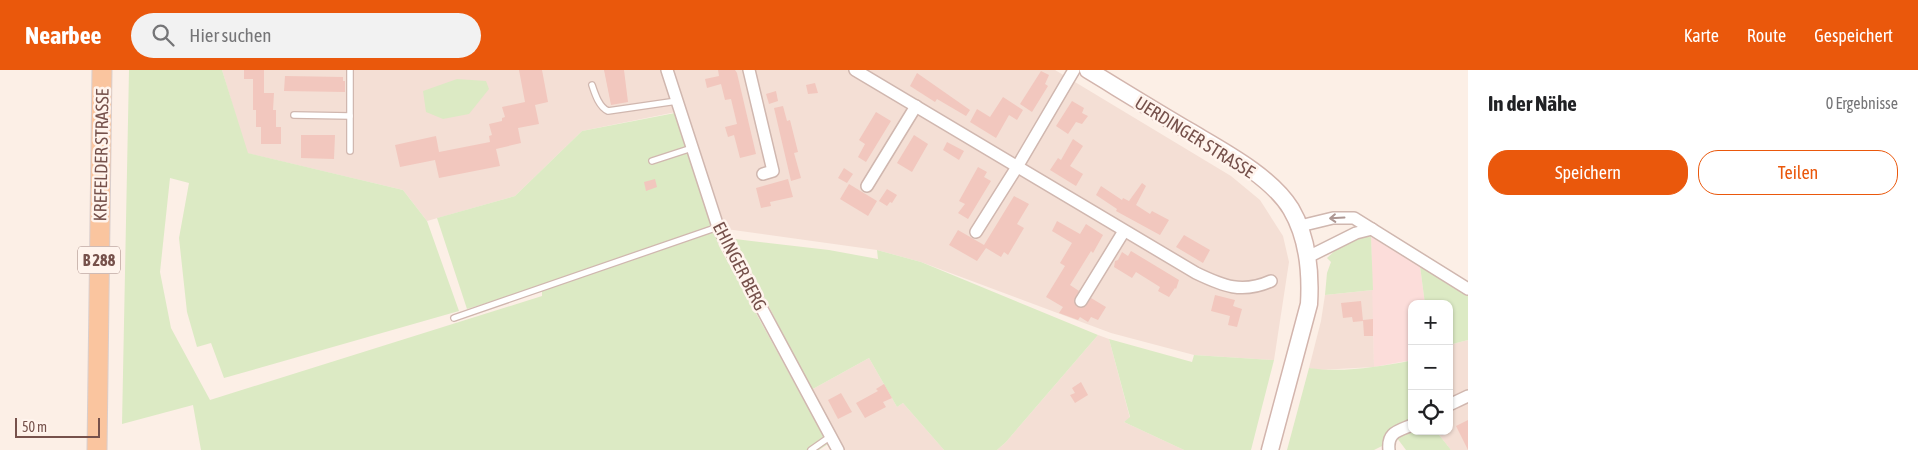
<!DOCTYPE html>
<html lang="de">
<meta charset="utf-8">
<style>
body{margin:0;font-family:"Asap Condensed",sans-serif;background:#f2f2f2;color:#202124}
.controls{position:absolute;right:15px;bottom:15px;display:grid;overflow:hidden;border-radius:10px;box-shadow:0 1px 4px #0004}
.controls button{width:45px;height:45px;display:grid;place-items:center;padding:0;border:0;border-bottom:1px solid #e0e0e0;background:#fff;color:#202124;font:25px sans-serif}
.scale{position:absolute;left:15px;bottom:12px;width:85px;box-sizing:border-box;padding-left:5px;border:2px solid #76514b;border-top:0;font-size:14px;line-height:18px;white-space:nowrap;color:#76514b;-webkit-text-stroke:4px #fff4ed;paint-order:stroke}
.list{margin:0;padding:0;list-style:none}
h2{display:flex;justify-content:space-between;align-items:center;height:65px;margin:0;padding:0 20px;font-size:21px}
h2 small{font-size:16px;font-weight:400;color:#757577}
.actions{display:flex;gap:10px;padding:15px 20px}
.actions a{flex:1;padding:11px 0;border:1px solid #ea580c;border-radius:20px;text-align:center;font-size:18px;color:#ea580c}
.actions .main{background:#ea580c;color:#fff}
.icon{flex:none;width:28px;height:28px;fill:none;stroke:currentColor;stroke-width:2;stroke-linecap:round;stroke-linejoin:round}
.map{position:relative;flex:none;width:1468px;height:380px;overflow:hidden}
header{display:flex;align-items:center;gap:30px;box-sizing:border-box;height:70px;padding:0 25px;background:#ea580c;color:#fff}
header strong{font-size:24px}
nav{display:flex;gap:28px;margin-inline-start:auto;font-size:18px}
.search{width:350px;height:45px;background:#f2f2f2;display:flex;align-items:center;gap:12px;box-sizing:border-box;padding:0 18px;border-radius:28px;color:#757577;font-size:19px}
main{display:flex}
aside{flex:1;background:#fff}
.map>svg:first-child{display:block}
</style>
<header>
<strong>Nearbee</strong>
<div class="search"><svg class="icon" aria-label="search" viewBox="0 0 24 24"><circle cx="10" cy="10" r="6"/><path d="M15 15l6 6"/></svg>Hier suchen</div>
<nav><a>Karte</a><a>Route</a><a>Gespeichert</a></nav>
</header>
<main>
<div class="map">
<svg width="1468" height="380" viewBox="0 0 1468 380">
<rect width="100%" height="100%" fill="#fcefe6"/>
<!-- residential -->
<g fill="#f4dfd5">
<path d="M222 0H1055L1231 106 1260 130 1283 166 1289 192 1274 290 1194 285 1111 263 921 192 877 180 726 159 686 40 582 61 515 126 427 151 403 120 247 83Z"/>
<path d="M1373 220 1374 297 1319 300 1309 298 1321 251 1325 225Z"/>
<path d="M1098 265 1109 269 1130 348 1124 352 1184 380H997L1006 372Z"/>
<path d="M1468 270V321L1449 330V275Z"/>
<path d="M869 288 897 337 903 333 944 380H844L811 320Z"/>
<path d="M1468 330V380H1451L1436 361H1449V340Z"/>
</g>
<!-- commercial -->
<path fill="#fcddda" d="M1371 167 1420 196 1425 234H1412V290L1374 297Z"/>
<!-- green -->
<g fill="#dceac4">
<path d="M129 0H222L248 83 403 120 427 151 459 241 224 308 211 273 197 277 187 242 179 168 189 113 170 108 160 202 171 258 210 330 542 226V216L467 239 437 148 515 126 582 61 675 43 719 176 828 374 819 380H201L193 335 122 354Z"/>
<path d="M457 9 486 11 489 19 469 44 443 49 426 42 423 21Z"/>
<path d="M1363 167H1371L1373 220 1325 225 1327 203 1331 192 1327 188 1341 175Z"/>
<path d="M735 169 829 180 878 189 877 180 921 192 1098 265 1006 372 997 380H944L903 333 897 337 869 288 811 320Z"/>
<path d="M1420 196 1468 224V270L1449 275V234H1425Z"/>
<path d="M1109 269 1192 292 1194 285 1274 290 1251 380H1184L1124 352 1130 347Z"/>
<path d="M1409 291 1412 296V350L1384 365 1386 374 1374 380H1287L1309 298C1342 303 1377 297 1409 291Z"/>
<path d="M1412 360 1436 361 1451 380H1406L1397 368Z"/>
</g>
<!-- building -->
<g fill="#f2c7be">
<path d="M244 0H264V23H274L273 40H276V57H281V74H261V57H256V40H253V9H244Z"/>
<path d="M519 0H542L548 32 535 35 539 54 518 58 521 73 496 79 500 96 439 108 435 90 400 97 395 75 436 66 439 82 490 72 489 66 492 65 489 54 502 51V48L505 47 502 37 525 32Z"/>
<path d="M604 0H624L628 32 611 35Z"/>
<path d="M718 0H735L737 3 756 84 740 88 734 65 728 67 725 57 737 54 731 29 725 30 721 14 707 18 705 9 719 6Z"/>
<path d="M1041 1 1049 5 1045 14 1048 16 1032 42 1020 34Z"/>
<path d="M917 3 970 40 966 46 937 29 935 32 910 16Z"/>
<path d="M285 6 343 7V11H345V22L284 21Z"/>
<path d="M815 13 818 23 808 24 806 15Z"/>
<path d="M776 21 778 31 769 34 766 24Z"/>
<path d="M1003 27 1023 40 1017 50 1009 45 996 68 970 52 977 39 990 47Z"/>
<path d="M1072 31 1084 38 1082 43 1088 46 1082 54 1076 52 1068 64 1056 56Z"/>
<path d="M783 36 787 51 790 50 798 82 794 83 801 108 791 111 774 38Z"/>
<path d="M876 42 891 51 866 92 858 87 865 74 859 70Z"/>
<path d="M301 65H335L334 89 301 88Z"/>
<path d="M914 65 928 74 912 102 897 93Z"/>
<path d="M1073 69 1083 76 1070 96 1083 104 1076 116 1050 100 1058 88 1061 90Z"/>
<path d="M947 72 964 81 959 90 943 80Z"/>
<path d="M978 97 987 102 984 107 991 111 968 149 958 143 965 134 959 131Z"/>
<path d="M844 98 853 104 847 113 838 108Z"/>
<path d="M655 109 657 117 646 121 644 112Z"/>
<path d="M788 109 793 127 770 132 771 136 761 138 756 118Z"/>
<path d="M1142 113 1146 116 1136 135 1150 144 1152 141 1169 150 1160 165 1116 141 1117 139 1096 125 1101 116 1122 130 1123 128 1129 131Z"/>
<path d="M849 114 877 131 868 146 840 129Z"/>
<path d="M887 119 897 125 892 133 890 132 887 136 879 131Z"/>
<path d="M1014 126 1029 134 1017 154 1024 158 1008 185 1004 182 1001 187 986 178 977 191 949 175 958 160 984 175Z"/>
<path d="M1057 151 1080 164 1086 154 1103 165 1093 183 1091 181 1070 215 1079 221 1074 230 1077 237H1085L1091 228 1106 237 1098 250 1091 247 1088 252 1080 247 1078 250 1059 243 1063 237 1046 227 1065 196 1060 193 1072 173 1052 161Z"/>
<path d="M1184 165 1210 180 1203 193 1176 177Z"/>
<path d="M1131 181 1179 210 1176 219 1175 218 1169 227 1158 221 1160 217 1136 202 1132 208 1114 197 1115 191 1118 190 1122 182 1128 186Z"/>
<path d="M1215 225 1235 230 1233 236 1242 239 1237 257 1228 255 1230 246 1211 241Z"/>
<path d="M1361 231 1363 251 1353 252 1352 247 1343 248 1341 233Z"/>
<path d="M1373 249V266H1364L1363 250Z"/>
<path d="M1081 312 1088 325 1075 333 1070 325 1075 323 1072 318Z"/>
<path d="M884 314 892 328 883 332 886 337 865 348 856 333 878 321 876 319Z"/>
<path d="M841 323 852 342 838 349 828 330Z"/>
<path d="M1468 350V380L1456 356Z"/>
</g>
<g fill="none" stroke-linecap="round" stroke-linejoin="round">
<defs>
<g id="service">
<path d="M592 15C595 24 599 37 608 41L677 31"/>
<path d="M294 45 350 46"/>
<path d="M350 81V0"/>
<path d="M652 91 692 78"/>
<path d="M454 248 718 157"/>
<path d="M811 380 831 366"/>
</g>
<g id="minor">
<path d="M667 0 718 157 838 380"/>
<path d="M749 0 773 101 763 104"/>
<path d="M855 0 1196 203C1223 216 1242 224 1271 211"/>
<path d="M867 116 916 36"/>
<path d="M1300 156 1333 148H1354L1468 219"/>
<path d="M976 162 1017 97 1074 0"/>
<path d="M1308 187 1356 163 1372 159"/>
<path d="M1081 231 1124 161"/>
<path d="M1449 335 1468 326"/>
<path d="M1389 380C1387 362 1398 361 1412 355"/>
</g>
<path id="secondary" d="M1088 0C1121 20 1155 41 1189 61 1221 80 1271 106 1291 139 1308 168 1311 201 1309 234L1270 380"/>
<path id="primary" d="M97 380 102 0"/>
</defs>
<!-- service casing -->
<use href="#service" stroke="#d0b7af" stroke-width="8"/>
<!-- minor casing -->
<use href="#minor" stroke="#d0b7af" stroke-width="14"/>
<!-- secondary casing -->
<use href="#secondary" stroke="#d3b5ad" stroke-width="19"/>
<!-- primary casing -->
<use href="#primary" stroke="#d9cecd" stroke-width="21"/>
<!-- service -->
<use href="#service" stroke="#fff" stroke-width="5.5"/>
<!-- minor -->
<use href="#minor" stroke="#fff" stroke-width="11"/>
<!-- secondary -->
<use href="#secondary" stroke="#fff" stroke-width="16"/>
<!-- primary -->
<use href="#primary" stroke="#fac59f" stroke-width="19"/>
</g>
<!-- one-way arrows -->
<defs><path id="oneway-shaft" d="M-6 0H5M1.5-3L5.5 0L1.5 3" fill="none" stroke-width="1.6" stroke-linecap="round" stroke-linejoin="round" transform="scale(1.25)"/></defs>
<use stroke="#ad9793" href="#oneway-shaft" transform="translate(1337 148) rotate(177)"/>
<g text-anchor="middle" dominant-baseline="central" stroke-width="5" stroke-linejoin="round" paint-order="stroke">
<!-- shield labels -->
<rect fill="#fff4ed" stroke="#9f827c" stroke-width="1" x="78" y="176.5" width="42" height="27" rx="4"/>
<g font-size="16" font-weight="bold" fill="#76514b">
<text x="99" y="190">B 288</text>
</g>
<!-- street labels -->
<g font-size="18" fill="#76514b" stroke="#fff4ed">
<text transform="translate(1195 67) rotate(32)">UERDINGER STRASSE</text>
<text transform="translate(101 85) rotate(-89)">KREFELDER STRASSE</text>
<text transform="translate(740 196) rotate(63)">EHINGER BERG</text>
</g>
</g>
</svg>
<div class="controls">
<button>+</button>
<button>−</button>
<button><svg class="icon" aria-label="locate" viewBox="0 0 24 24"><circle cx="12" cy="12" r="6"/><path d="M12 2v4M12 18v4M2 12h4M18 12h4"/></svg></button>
</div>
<div class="scale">50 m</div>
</div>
<aside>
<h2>In der Nähe<small>0 Ergebnisse</small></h2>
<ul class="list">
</ul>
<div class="actions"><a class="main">Speichern</a><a>Teilen</a></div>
</aside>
</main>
